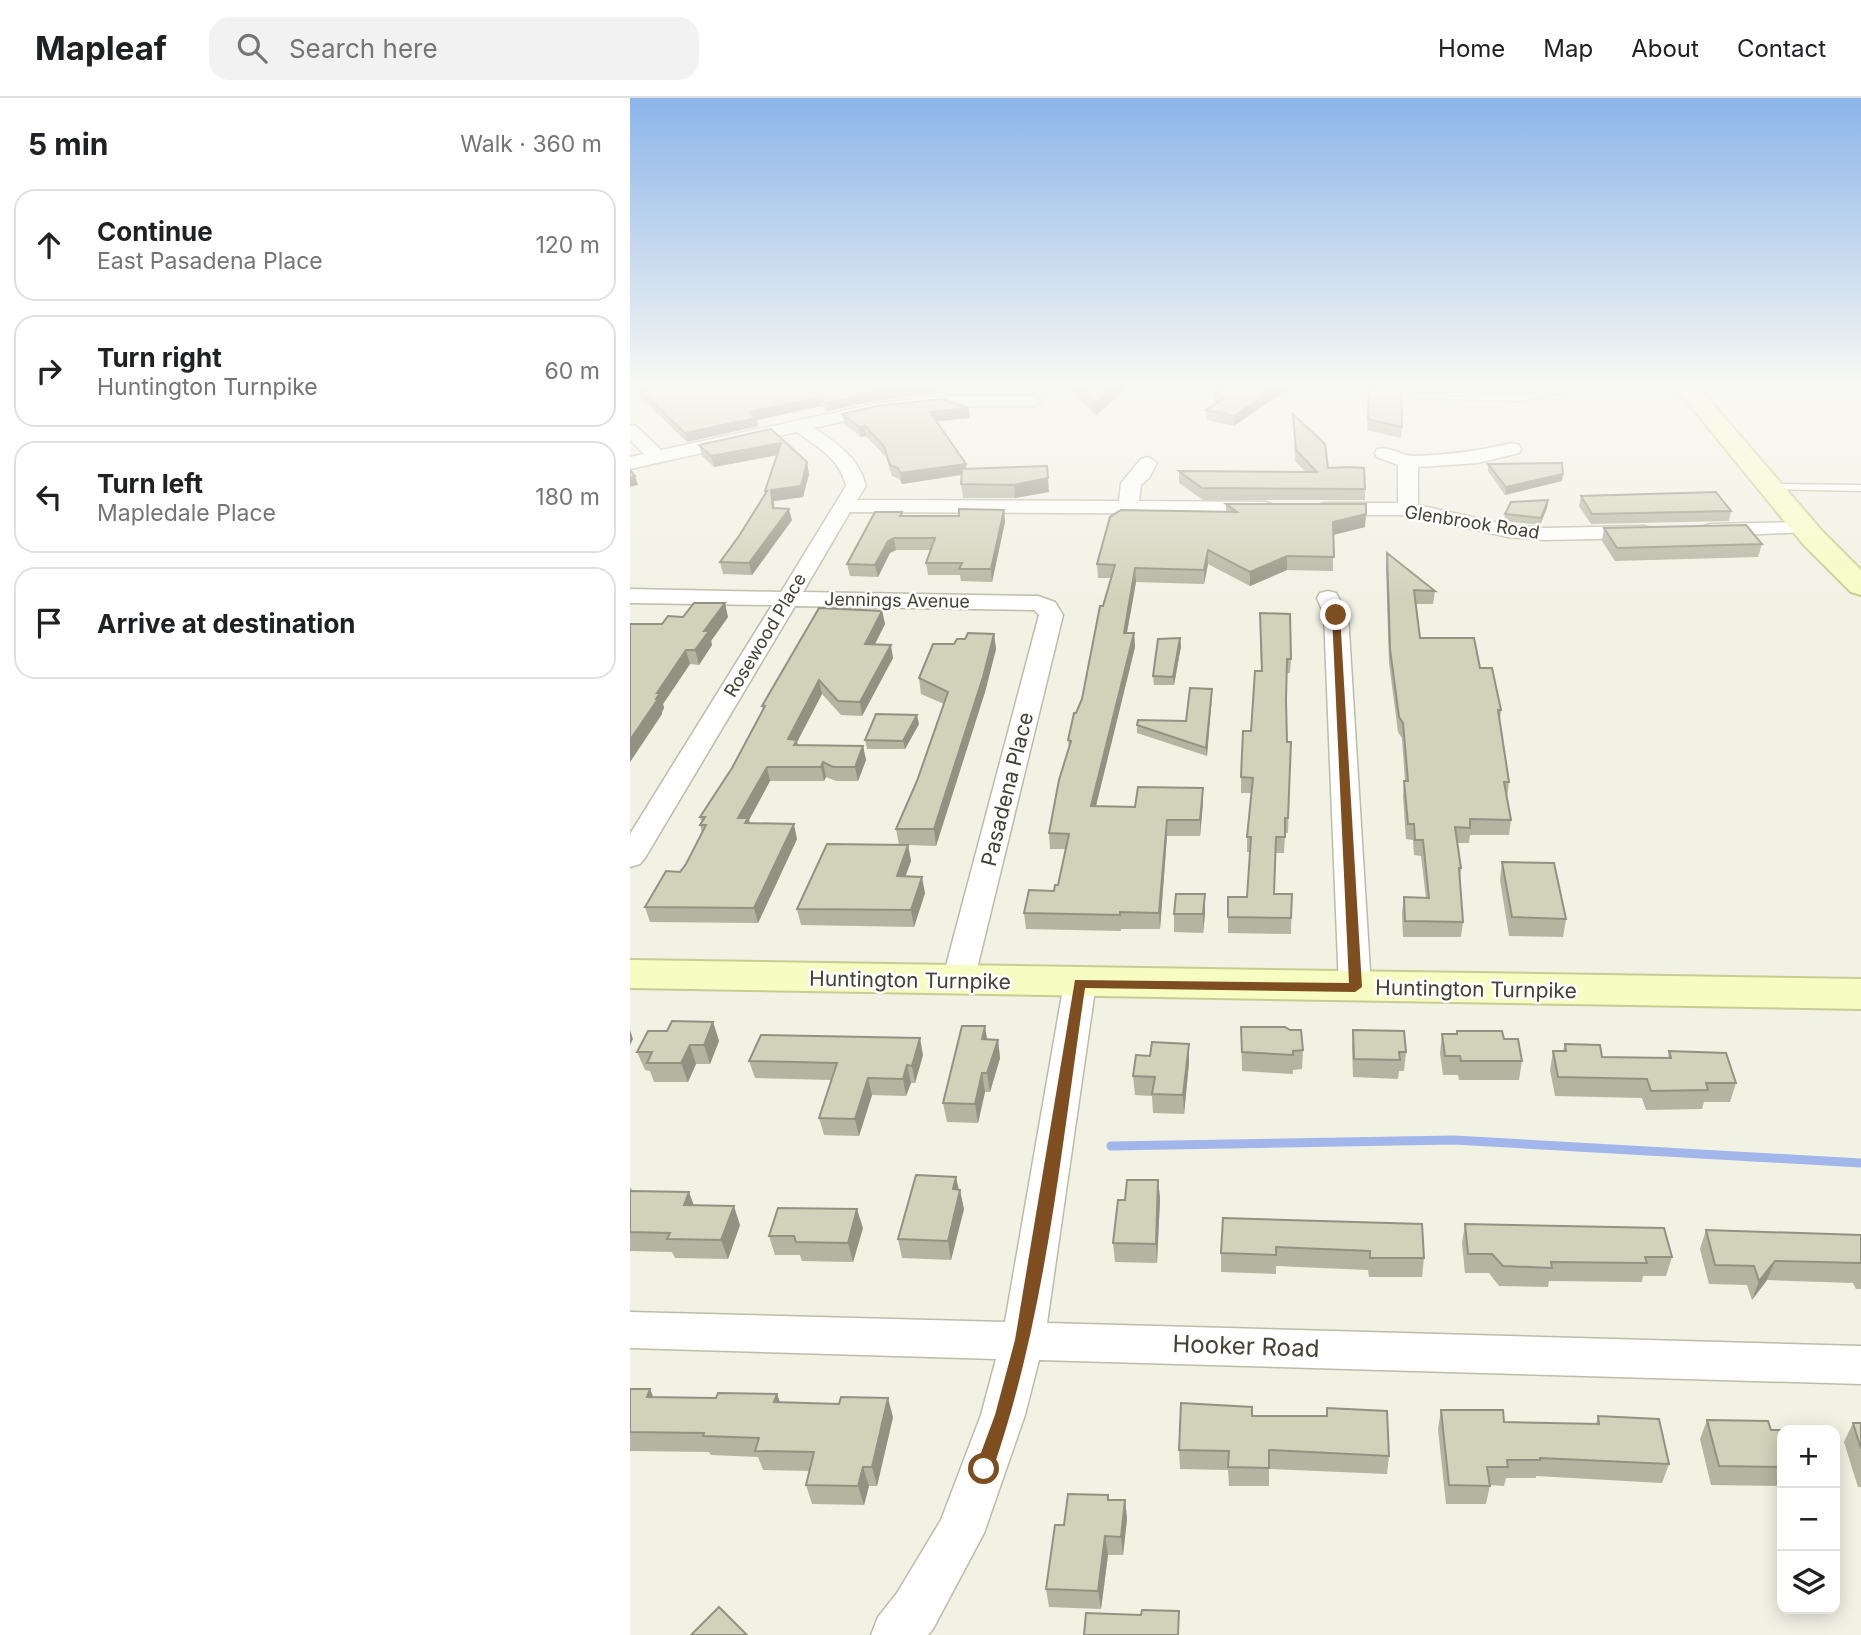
<!DOCTYPE html>
<meta charset="utf-8">
<style>
body{margin:0;font-family:Inter,sans-serif;background:#f2f2f2;color:#202124}
.controls{position:absolute;right:21px;bottom:21px;display:grid;overflow:hidden;border-radius:14px;box-shadow:0 4px 18px #0003}
.controls button{width:63px;height:63px;display:grid;place-items:center;padding:0;border:0;border-bottom:2px solid #e0e0e0;background:#fff;color:#202124;font:35px sans-serif}
.stop{position:absolute;width:21px;height:21px;margin:-16px;border:5px solid #7e4d20;border-radius:50%;background:#fff}
.stop.end{background:#7e4d20;border-color:#fff;box-shadow:0 2px 7px #0008}
.list{margin:0;padding:0;list-style:none}
h2{display:flex;justify-content:space-between;align-items:center;height:91px;margin:0;padding:0 28px;font-size:30px}
h2 small{font-size:23px;font-weight:400;color:#757577}
.list li{display:grid;grid-template-columns:46px 1fr auto;gap:21px;align-items:center;box-sizing:border-box;height:112px;margin:0 14px 14px;padding:0 14px;border:2px solid #e0e0e0;border-radius:21px}
.list b{display:block;font-size:26px;white-space:nowrap}
.list p{margin:0;font-size:23px;white-space:nowrap;color:#757577}
.list em{font-size:23px;font-style:normal;color:#757577}
.icon{flex:none;width:38px;height:38px;fill:none;stroke:currentColor;stroke-width:2;stroke-linecap:round;stroke-linejoin:round}
.map{position:relative;flex:none;width:1231px;height:1537px;overflow:hidden}
header{display:flex;align-items:center;gap:42px;box-sizing:border-box;height:98px;padding:0 35px;background:#fff;border-bottom:2px solid #e0e0e0}
header strong{font-size:33px}
nav{display:flex;gap:38px;margin-inline-start:auto;font-size:24px}
.search{width:490px;height:63px;background:#f2f2f2;display:flex;align-items:center;gap:18px;box-sizing:border-box;padding:0 24px;border-radius:21px;color:#757577;font-size:26px}
main{display:flex}
aside{flex:1;background:#fff}
.map>svg:first-child{display:block}
</style>
<header>
<strong>Mapleaf</strong>
<div class="search"><svg class="icon" aria-label="search" viewBox="0 0 24 24"><circle cx="10" cy="10" r="6"/><path d="M15 15l6 6"/></svg>Search here</div>
<nav><a>Home</a><a>Map</a><a>About</a><a>Contact</a></nav>
</header>
<main>
<aside>
<h2>5 min<small>Walk · 360 m</small></h2>
<ul class="list">
<li><svg class="icon" aria-label="ahead" viewBox="0 0 24 24"><path d="M12 20V5M6 11l6-6 6 6"/></svg><div><b>Continue</b><p>East Pasadena Place</p></div><em>120 m</em></li>
<li><svg class="icon" aria-label="right" viewBox="0 0 24 24"><path d="M7 20v-9h11M14 6l5 5-5 5"/></svg><div><b>Turn right</b><p>Huntington Turnpike</p></div><em>60 m</em></li>
<li><svg class="icon" aria-label="left" viewBox="0 0 24 24"><path d="M17 20v-9H6M10 6l-5 5 5 5"/></svg><div><b>Turn left</b><p>Mapledale Place</p></div><em>180 m</em></li>
<li><svg class="icon" aria-label="arrive" viewBox="0 0 24 24"><path d="M6 21V4h12l-3 4 3 4H6"/></svg><div><b>Arrive at destination</b></div></li>
</ul>
</aside>
<div class="map">
<svg width="1231" height="1537" viewBox="0 0 1231 1537">
<rect width="100%" height="100%" fill="#f1f1e4"/>
<g fill="none" stroke-linecap="round" stroke-linejoin="round">
<!-- stream -->
<path stroke="#a2b6ec" stroke-width="9" d="M481 1048 824 1042 1231 1065"/>
<defs>
<g id="lane">
<path d="M931 290H953L893 303 788 300 783 297 788 294 893 297Z"/>
<path d="M1140 386 1231 387V393L1136 391V387Z"/>
</g>
<g id="street">
<path d="M314 298H403L412 303 403 308H314L249 315 184 330C207 345 229 360 236 388L227 402 489 403 491 385 511 361 518 359 527 365 519 380 511 387 509 403 635 404 642 406 645 410 642 414 635 416 220 414 173 494 408 498 425 504 433 517 344 883 340 891 328 894 316 891 312 883 409 517 404 512 165 508 15 760 10 766 0 769V736L142 507 0 505V491L151 494 216 388C210 361 188 349 167 334L0 371V359L14 356 0 342V327L6 328 31 352 249 305Z"/>
<path d="M882 345 889 347 891 351 889 355 848 365 788 369V407L878 427 914 430 1014 428 1021 430 1024 434 1021 438 1014 440 914 442 878 439 778 417H695L688 415 685 411 688 407 695 405H768V367L747 359 745 355 747 351C761 348 771 358 784 358 817 357 850 353 882 345Z"/>
<path d="M1174 424 1181 426 1184 430 1181 434 1081 438 1074 436 1071 432 1074 428 1081 426Z"/>
<path d="M698 493 706 495 718 517 741 889 737 897 725 900 713 897 709 889 694 517 687 500 690 495Z"/>
<path d="M450 874 462 877 466 885 417 1225 1231 1248V1286L409 1262 395 1317 354 1435 303 1531 298 1537H241L248 1519 267 1495 311 1422 351 1317 366 1261 0 1250V1214L375 1224 434 885 438 877Z"/>
</g>
<g id="secondary">
<path d="M1046 290H1069L1193 434 1231 472V497L1221 494 1173 446Z"/>
<path d="M0 862 1231 881V911L0 890Z"/>
</g>
</defs>
<!-- lane casing -->
<use href="#lane" stroke="#bcbca7" stroke-width="3"/>
<!-- street casing -->
<use href="#street" stroke="#bcbca7" stroke-width="3"/>
<!-- secondary casing -->
<use href="#secondary" stroke="#c8cc93" stroke-width="4"/>
<!-- lane -->
<use href="#lane" fill="#fff" fill-rule="evenodd"/>
<!-- street -->
<use href="#street" fill="#fff" fill-rule="evenodd"/>
<!-- secondary -->
<use href="#secondary" fill="#f7fcc3" fill-rule="evenodd"/>
</g>
<!-- wall -->
<g fill="#b5b4a0">
<path d="M8 290 305 296 249 302 198 313 191 308 127 322 128 328 57 344 10 299Z"/>
<path d="M436 290H497L466 317Z"/>
<path d="M589 290H659L604 328 576 322V312L586 305 583 301 582 291Z"/>
<path d="M739 290 772 329 771 340 737 332Z"/>
<path d="M212 316 340 320 307 323 336 366V371L419 394 385 400H333L331 386V377L272 386 269 381 262 378 256 359 236 338 231 339 214 326Z"/>
<path d="M663 316 698 370 735 391V402H573L549 385V373L676 374 665 363Z"/>
<path d="M141 331 179 376 173 399 144 403V410L162 422 122 477 93 476 90 464 109 438 135 395 147 357 84 369 72 358 69 347Z"/>
<path d="M858 366 932 383 875 397 858 373Z"/>
<path d="M951 398 1101 413 1099 423 961 426 949 408Z"/>
<path d="M918 402 917 410 910 427 874 423 875 416Z"/>
<path d="M596 406 735 429 703 437V473L657 472 620 488 578 466 574 486 506 484 497 535H504L505 549 466 708 505 709 573 705 570 738H537L530 831H491V833L396 831 394 815 424 793 428 787 436 751H420L419 735 439 650 438 642 452 601 473 508 481 480H468L467 466 596 414Z"/>
<path d="M374 412 375 424 362 484 331 483 330 477H298L296 465 301 452H266L260 455 248 479 220 478 217 466 272 414 273 418H329Z"/>
<path d="M974 430 1132 446 1128 459 985 463 972 443Z"/>
<path d="M757 455 805 493 803 506H786L790 540 850 570 871 612 870 622 879 684 877 699 881 722 879 737H840L839 745H827L831 770 830 782 833 824 831 839H773L772 815 774 799 796 800 791 758 784 757 783 742 776 741 773 698 774 683H775L772 640 768 634 759 565 756 469Z"/>
<path d="M252 513 255 526 244 547 263 560 232 618 211 617 192 596 167 644 168 647 233 648 236 662 228 683H206L196 679 194 683H140L119 722 120 725 167 741 128 825 20 824 15 809 56 766 72 735 70 727 72 725 70 719 102 670 133 613 132 608Z"/>
<path d="M630 515 661 561 660 575H657V644H661L658 735H655L654 755H646L644 796H662L661 836 598 835V799H617L620 754H617V739L622 695H611V679L621 633 631 573Z"/>
<path d="M98 519 81 543 82 547 69 567 60 566 33 606 34 610 32 614V616L0 664 32 526Z"/>
<path d="M364 536 366 551 355 594 306 748 278 747 281 763 275 778 295 795 284 829 171 827 167 811 269 747 266 731 287 683 314 606 291 596 289 580 324 546 335 541Z"/>
<path d="M551 548 544 587H524L523 578Z"/>
<path d="M582 591 577 658 507 635V627L556 623Z"/>
<path d="M289 626 275 651H237L235 642Z"/>
<path d="M872 764 936 821 933 839 879 838 870 782Z"/>
<path d="M575 796V815L573 835 544 834V816Z"/>
<path d="M83 924 89 943 80 966H66L58 984H24L20 973 15 972 7 954 37 933Z"/>
<path d="M611 929 673 952 672 971 663 972V976L612 973Z"/>
<path d="M723 932 776 954 774 973H769L768 981 723 979 722 951Z"/>
<path d="M827 933 874 941 892 963 889 982H829L828 977H813L810 955 812 936H826Z"/>
<path d="M368 942 370 960 360 994H355L348 1025 317 1024 313 1005Z"/>
<path d="M935 946 972 959 1038 960 1039 953 1106 985 1100 1004H1074L1072 1011 1016 1012 1012 1000 925 998 920 972 923 953H933Z"/>
<path d="M293 957 285 985H281L276 998 242 997 229 1038 194 1037 189 1020 202 982 125 980 119 963Z"/>
<path d="M559 965 554 1016 523 1015 522 998 505 997 503 978Z"/>
<path d="M326 1079 334 1111 321 1162 272 1160 268 1141Z"/>
<path d="M528 1082 530 1101 527 1165 485 1164 483 1145 495 1102Z"/>
<path d="M0 1089 3 1093 63 1107 110 1127 98 1161 45 1160 42 1154 0 1153Z"/>
<path d="M593 1120 794 1160 792 1179H739L738 1172 646 1168V1176L591 1174V1155Z"/>
<path d="M835 1126 1042 1159 1036 1178H1013L1012 1184 919 1183 918 1189 869 1188 859 1175H835L832 1145Z"/>
<path d="M233 1130 223 1164 172 1163 170 1157H145L139 1138Z"/>
<path d="M1076 1132 1231 1137V1191H1226L1223 1185 1137 1182 1122 1202 1117 1187 1079 1186 1070 1151Z"/>
<path d="M0 1291 23 1299 150 1304 263 1319 247 1388H239L234 1407 182 1406 176 1387 180 1373 133 1372 128 1359 81 1357 79 1354 0 1353Z"/>
<path d="M811 1312 874 1324 966 1326 968 1318 1039 1366 1032 1385 906 1378V1380H876L874 1388 860 1387 856 1406H816L808 1331Z"/>
<path d="M622 1318 759 1358 757 1376 639 1371V1388H599L598 1372 550 1371 549 1352Z"/>
<path d="M1077 1322 1141 1332H1152V1388L1081 1387 1070 1341Z"/>
<path d="M1223 1325H1231V1389H1228L1214 1344Z"/>
<path d="M478 1397 479 1402H495L497 1421 493 1457H478L471 1511 419 1509 416 1491 434 1427Z"/>
</g>
<!-- shaded-wall -->
<g fill="#939282">
<path d="M279 290H307L305 296 249 302 198 313 197 305 247 294Z"/>
<path d="M482 290H497L466 317 465 305Z"/>
<path d="M645 290H659L604 328V318Z"/>
<path d="M190 299 191 308 127 322 128 328 57 344 55 335 120 314Z"/>
<path d="M339 310 340 320 302 324 300 314Z"/>
<path d="M235 328 236 338 231 339 229 329Z"/>
<path d="M151 345 153 356 84 369 81 358Z"/>
<path d="M177 364 179 376 173 399 144 403 145 422 143 410 141 392Z"/>
<path d="M336 366 337 376 272 386 270 375Z"/>
<path d="M933 376 932 383 875 397 876 389Z"/>
<path d="M5 378 8 387 0 389V379Z"/>
<path d="M418 380 419 394 385 400 384 387Z"/>
<path d="M918 402 917 410 910 427 911 420Z"/>
<path d="M159 411 162 422 122 477 119 465Z"/>
<path d="M374 412 375 424 362 484 361 471Z"/>
<path d="M736 416 735 429 703 437V424Z"/>
<path d="M264 440 266 452 260 455 248 479 245 467 258 443Z"/>
<path d="M578 452V466L574 486V472Z"/>
<path d="M657 458V472L620 488V474Z"/>
<path d="M505 470 506 484 494 550V535Z"/>
<path d="M95 505 98 519 81 543 82 547 69 567 65 552 74 533Z"/>
<path d="M252 513 255 526 238 560 235 546Z"/>
<path d="M504 535 505 549 462 724 461 708Z"/>
<path d="M364 536 366 551 355 594 306 748 304 731Z"/>
<path d="M550 540 551 548 544 587 543 579Z"/>
<path d="M261 547 263 560 232 618 230 604Z"/>
<path d="M56 552 60 566 33 606 34 610 32 614V616L0 664V642L27 595Z"/>
<path d="M189 582 192 596 167 644 170 656 158 641Z"/>
<path d="M582 591V599L577 658 576 650Z"/>
<path d="M287 617 289 626 275 651 273 643Z"/>
<path d="M233 648 236 662 228 683 225 669Z"/>
<path d="M193 664 196 679 194 683 191 669Z"/>
<path d="M137 669 140 683 119 722 122 734 108 720Z"/>
<path d="M573 690V705L570 738V722Z"/>
<path d="M537 722V738L530 831 529 815Z"/>
<path d="M164 726 167 741 128 825 124 810Z"/>
<path d="M278 747 281 763 270 794 267 778Z"/>
<path d="M292 779 295 795 284 829 281 812Z"/>
<path d="M575 796V815L573 835V816Z"/>
<path d="M83 924 89 943 80 966 74 947Z"/>
<path d="M355 928 358 947 352 941Z"/>
<path d="M0 932 3 941 0 947Z"/>
<path d="M290 940 293 957 285 985 282 968Z"/>
<path d="M368 942 370 960 360 994 357 975Z"/>
<path d="M559 946V965L554 1016 553 997Z"/>
<path d="M60 947 66 966 58 984 51 965Z"/>
<path d="M277 967 281 985 276 998 273 981Z"/>
<path d="M352 975 355 994 348 1025 345 1006Z"/>
<path d="M238 980 242 997 229 1038 225 1021Z"/>
<path d="M326 1079 329 1095 330 1092 334 1111 321 1162 318 1143 323 1091Z"/>
<path d="M528 1082 530 1101 527 1165 526 1146Z"/>
<path d="M59 1094 66 1113 54 1107Z"/>
<path d="M104 1108 110 1127 98 1161 91 1142Z"/>
<path d="M227 1111 233 1130 223 1164 218 1145Z"/>
<path d="M1145 1163 1137 1182 1122 1202 1129 1183Z"/>
<path d="M20 1291 28 1310 17 1299Z"/>
<path d="M147 1296 154 1315 144 1304Z"/>
<path d="M258 1300 263 1319 247 1388 242 1369Z"/>
<path d="M233 1369 239 1388 234 1407 228 1388Z"/>
<path d="M495 1402 497 1421 493 1457 491 1439Z"/>
<path d="M475 1438 478 1457 471 1511 468 1493Z"/>
</g>
<!-- building -->
<g fill="#d2d1ba" stroke="#939282" stroke-width="2">
<path d="M8 290H279L247 294 197 305 190 299 120 314 126 320 55 335Z"/>
<path d="M448 290H482L465 305Z"/>
<path d="M589 290H645L604 318 576 312 593 301 582 291Z"/>
<path d="M739 290H771L772 329 738 321Z"/>
<path d="M312 301 339 310 300 314 336 366 270 375 268 370 260 367 254 348 235 328 229 329 212 316 248 308Z"/>
<path d="M663 316 695 346 698 370 720 369 734 370 735 391 572 390 549 373 687 374 666 352Z"/>
<path d="M141 331 177 364 171 388 141 392 143 410 159 411 119 465 90 464 109 438 137 393H135L151 345 81 358 69 347Z"/>
<path d="M932 365 933 376 876 389 858 366Z"/>
<path d="M417 368 418 380 384 387 331 386 332 371Z"/>
<path d="M0 372 5 378 0 379Z"/>
<path d="M1086 394 1101 413 962 416 951 398Z"/>
<path d="M918 402 911 420 875 416 881 404Z"/>
<path d="M596 406H736V416L703 424 704 459 657 458 620 474 578 452 574 472 505 470 494 535H504L461 708 505 709 508 689 573 690 570 722H537L529 815 490 814V817L394 815 399 792 424 793 425 787H428L439 736 419 735 429 682 441 643 438 642 444 615H446L452 601 470 508H473L485 467 467 466 480 419 491 412 607 414Z"/>
<path d="M329 411 374 412 361 471H329L332 465H296L305 440H264L258 443 245 467 217 466 245 414H272L270 418H329Z"/>
<path d="M1116 427 1132 446 987 450 974 430Z"/>
<path d="M757 455 805 493 784 492 790 540H844L850 570H862L871 612H868L879 684H874L881 722 840 721V730L825 729 831 770H829L833 824 775 823 774 799 799 800 793 742H785L784 726H778L774 683H778L773 625 769 619 760 551Z"/>
<path d="M64 505H95L74 533H79L65 552H56L27 595H30L26 601H28L0 642V526H32L38 518 53 519Z"/>
<path d="M189 510 252 513 235 546 261 547 230 604 208 603 189 582 158 641 167 642 164 647 233 648 225 669H203L193 664 191 669H137L108 720H118L115 725 164 726 124 810 15 809 36 773 50 774 56 766 76 727H70L75 719H70L102 670 135 608H132Z"/>
<path d="M630 515 660 516 661 561H657L656 602 657 644H661L658 720H655V739H646L644 796H662L661 820 598 819V799H617L621 739H617L623 680 611 679 613 633H621L625 573H632Z"/>
<path d="M338 535 364 536 353 579 304 731H266L287 683 318 594 289 580 303 546H324L327 541H335Z"/>
<path d="M550 540 543 579 523 578 528 541Z"/>
<path d="M560 590 582 591 576 650 507 627 508 622 556 623Z"/>
<path d="M246 616 287 617 273 643 235 642Z"/>
<path d="M197 746 278 747 267 778 292 779 281 812 167 811Z"/>
<path d="M872 764 924 765 936 821 882 819Z"/>
<path d="M546 796H575L573 816H544Z"/>
<path d="M42 923 83 924 74 947H60L51 965H17L22 954H7L18 933H37Z"/>
<path d="M332 928H355L352 941 368 942 357 975H352L345 1006 313 1005Z"/>
<path d="M611 929H655L660 932H671L673 952 663 953V957L612 954Z"/>
<path d="M723 932 774 933 776 954H769L770 962 724 961Z"/>
<path d="M827 933H872L874 941H888L892 963H831L830 958H815L812 936H827Z"/>
<path d="M131 937 290 940 282 968 277 967 273 981 238 980 225 1021 189 1020 207 965 119 963Z"/>
<path d="M522 944 559 946 553 997 522 996 525 979 503 978 506 957 520 958Z"/>
<path d="M935 946 970 947 972 959 1041 960 1039 953 1096 955 1106 985H1076L1078 992 1021 993 1017 981 928 979 923 953H936Z"/>
<path d="M286 1077 326 1079 323 1091 330 1092 318 1143 268 1141Z"/>
<path d="M497 1082H528L526 1146 483 1145 488 1102H495Z"/>
<path d="M0 1093 59 1094 54 1107 104 1108 91 1142 37 1141 40 1135 0 1134Z"/>
<path d="M148 1110 227 1111 218 1145 166 1144 164 1138H139Z"/>
<path d="M593 1120 792 1126 794 1160H740V1153L646 1149V1157L591 1155Z"/>
<path d="M835 1126 1034 1130 1042 1159H1015L1017 1165 921 1164 922 1170 873 1168 862 1156H838Z"/>
<path d="M1076 1132 1231 1137V1165L1145 1163 1129 1183 1124 1168 1085 1167Z"/>
<path d="M0 1291H20L17 1299 86 1300 88 1295 147 1296 144 1304 209 1306 211 1299 258 1300 242 1369H233L228 1388 176 1387 184 1354 125 1353 129 1340 73 1338 74 1335 0 1334Z"/>
<path d="M551 1305 622 1309V1318H697V1310L757 1313 759 1358 639 1352V1370L598 1369 599 1353 549 1352Z"/>
<path d="M811 1312H873L874 1324 969 1326 968 1318 1029 1321 1039 1366 910 1360V1362H877L878 1369H857L860 1388 819 1387Z"/>
<path d="M1077 1322 1138 1323 1141 1332H1167H1152V1369L1089 1368Z"/>
<path d="M1223 1325H1231V1351Z"/>
<path d="M438 1396 478 1397V1402H495L491 1439 475 1438 468 1493 416 1491 425 1427H434Z"/>
<path d="M89 1509 117 1537H61Z"/>
<path d="M512 1512 549 1513 548 1537H454L456 1515 511 1517Z"/>
</g>
<!-- sky -->
<linearGradient id="sky" x2="0" y2="1"><stop stop-color="#8cb5ea"/><stop offset="0.57" stop-color="#f9f9f3"/><stop offset="1" stop-color="#f9f9f3" stop-opacity="0"/></linearGradient>
<rect width="1231" height="506" fill="url(#sky)"/>
<!-- route -->
<path fill="#7e4d20" d="M706 514 710 517 732 889 725 894 455 890C431 1051 416 1217 363 1371L360 1377 354 1380 348 1377 345 1371 365 1317 385 1242 445 882 719 885 702 517Z"/>
<g text-anchor="middle" dominant-baseline="central" stroke-width="5" stroke-linejoin="round" paint-order="stroke">
<!-- far-street labels -->
<g font-size="18" fill="#434234" stroke="#fff">
<text transform="translate(842 424) rotate(9)">Glenbrook Road</text>
<text transform="translate(267 502) rotate(1)">Jennings Avenue</text>
<text transform="translate(135 537) rotate(-59)">Rosewood Place</text>
</g>
<!-- street labels -->
<g font-size="21" fill="#434234" stroke="#fff">
<text transform="translate(377 691) rotate(-76)">Pasadena Place</text>
<text transform="translate(280 882) rotate(1)">Huntington Turnpike</text>
<text transform="translate(846 891) rotate(1)">Huntington Turnpike</text>
</g>
<!-- near-street labels -->
<g font-size="24" fill="#434234" stroke="#fff">
<text transform="translate(616 1248) rotate(2)">Hooker Road</text>
</g>
</g>
</svg>
<div class="controls">
<button>+</button>
<button>−</button>
<button><svg class="icon" aria-label="layers" viewBox="0 0 24 24"><path d="M12 4l9 5-9 5-9-5zM3 14l9 5 9-5"/></svg></button>
</div>
<div class="stop" style="left:354px;top:1371px"></div>
<div class="stop end" style="left:706px;top:517px"></div>
</div>
</main>
